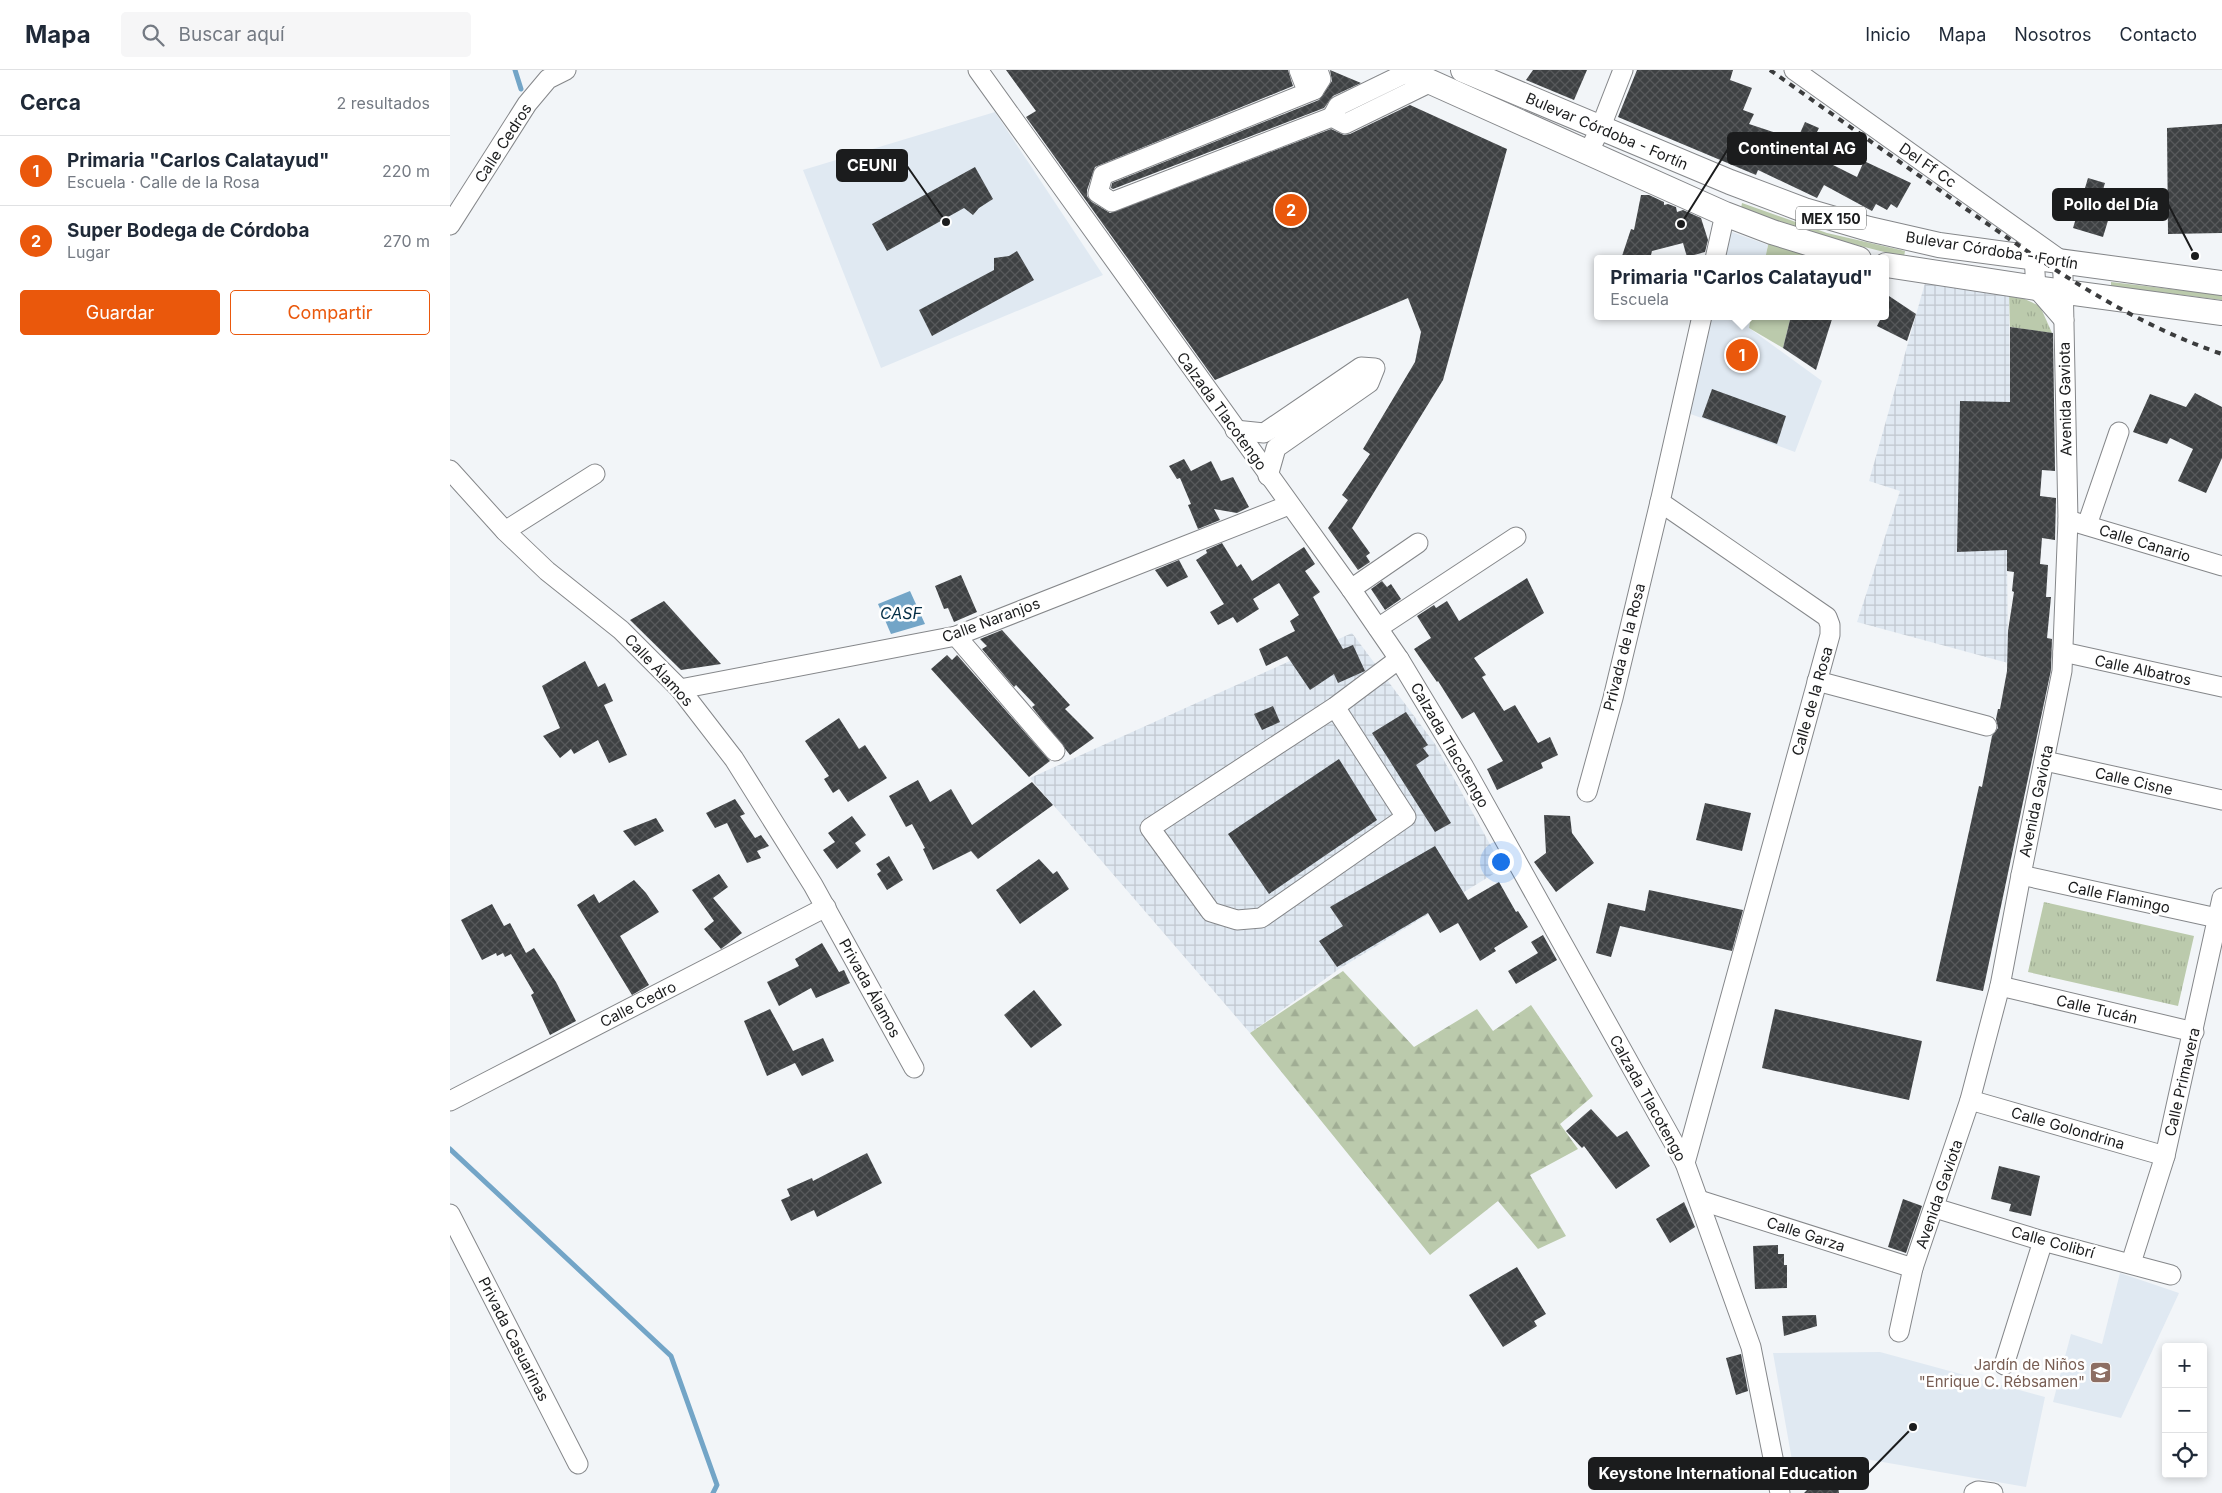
<!DOCTYPE html>
<html lang="es">
<meta charset="utf-8">
<style>
body{margin:0;font-family:Inter,sans-serif;background:#f6f6f7;color:#1f2937}
.controls{position:absolute;right:15px;bottom:15px;display:grid;overflow:hidden;border-radius:5px;box-shadow:0 2px 8px #0003}
.controls button{width:45px;height:45px;display:grid;place-items:center;padding:0;border:0;border-bottom:1px solid #e0e1e3;background:#fff;color:#1f2937;font:25px sans-serif}
.you{position:absolute;left:1050px;top:791px;width:18px;height:18px;margin:-12px;border:4px solid #fff;border-radius:50%;background:#1a73e8;box-shadow:0 0 0 8px #1a73e833}
.badge{display:grid;place-items:center;width:32px;height:32px;border-radius:50%;background:#ea580c;color:#fff;font-size:16px;font-weight:700}
.pin{position:absolute;translate:-50% -50%;border:2px solid #fff;box-shadow:0 1px 5px #0006}
.popup{position:absolute;left:1144px;top:185px;width:295px;height:65px;box-sizing:border-box;display:grid;place-content:center;border-radius:5px;background:#fff;filter:drop-shadow(0 1px 4px #0005);font-size:16px;white-space:nowrap;color:#747a83}
.popup b{font-size:19px;color:#1f2937}
.popup::after{content:'';position:absolute;left:50%;top:100%;margin-left:-10px;border:10px solid transparent;border-top-color:#fff}
.list{margin:0;padding:0;list-style:none}
h2{display:flex;justify-content:space-between;align-items:center;height:65px;margin:0;padding:0 20px;font-size:21px}
h2 small{font-size:16px;font-weight:400;color:#747a83}
.list li{display:grid;grid-template-columns:32px 1fr auto;gap:15px;align-items:center;box-sizing:border-box;height:70px;padding:0 20px;border-top:1px solid #e0e1e3}
.list b{display:block;font-size:19px;white-space:nowrap}
.list p{margin:0;font-size:16px;white-space:nowrap;color:#747a83}
.list em{font-size:16px;font-style:normal;color:#747a83}
.actions{display:flex;gap:10px;padding:15px 20px}
.actions a{flex:1;padding:11px 0;border:1px solid #ea580c;border-radius:5px;text-align:center;font-size:18px;color:#ea580c}
.actions .main{background:#ea580c;color:#fff}
.icon{flex:none;width:28px;height:28px;fill:none;stroke:currentColor;stroke-width:2;stroke-linecap:round;stroke-linejoin:round}
.map{position:relative;flex:none;width:1772px;height:1423px;overflow:hidden}
header{display:flex;align-items:center;gap:30px;box-sizing:border-box;height:70px;padding:0 25px;background:#fff;border-bottom:1px solid #e0e1e3}
header strong{font-size:24px}
nav{display:flex;gap:28px;margin-inline-start:auto;font-size:18px}
.search{width:350px;height:45px;background:#f6f6f7;display:flex;align-items:center;gap:12px;box-sizing:border-box;padding:0 18px;border-radius:5px;color:#747a83;font-size:19px}
main{display:flex}
aside{flex:1;background:#fff}
.map>svg:first-child{display:block}
</style>
<header>
<strong>Mapa</strong>
<div class="search"><svg class="icon" aria-label="search" viewBox="0 0 24 24"><circle cx="10" cy="10" r="6"/><path d="M15 15l6 6"/></svg>Buscar aquí</div>
<nav><a>Inicio</a><a>Mapa</a><a>Nosotros</a><a>Contacto</a></nav>
</header>
<main>
<aside>
<h2>Cerca<small>2 resultados</small></h2>
<ul class="list">
<li><span class="badge">1</span><div><b>Primaria &quot;Carlos Calatayud&quot;</b><p>Escuela · Calle de la Rosa</p></div><em>220 m</em></li>
<li><span class="badge">2</span><div><b>Super Bodega de Córdoba</b><p>Lugar</p></div><em>270 m</em></li>
</ul>
<div class="actions"><a class="main">Guardar</a><a>Compartir</a></div>
</aside>
<div class="map">
<svg width="1772" height="1423" viewBox="0 0 1772 1423">
<defs>
<pattern id="industrial-grid" width="8" height="8" patternUnits="userSpaceOnUse" patternTransform="scale(1.25)"><rect width="8" height="8" fill="#e0e9f2"/><path d="M0 4h8M4 0v8" fill="none" stroke="#c0c7cf"/></pattern>
<pattern id="forest-firs" width="22" height="20" patternUnits="userSpaceOnUse" patternTransform="scale(1.25)"><rect width="22" height="20" fill="#bbcaac"/><path d="M5 1l3.5 6h-7zM16 11l3.5 6h-7z" fill="#a0ad94"/></pattern>
<pattern id="park-tufts" width="24" height="20" patternUnits="userSpaceOnUse" patternTransform="scale(1.25)"><rect width="24" height="20" fill="#bbcaac"/><path d="M3 7l-1-3M5 7V3M7 7l1-3M15 17l-1-3M17 17v-4M19 17l1-3" fill="none" stroke="#a0ad94"/></pattern>
<pattern id="building-cross-hatch" width="8" height="8" patternUnits="userSpaceOnUse" patternTransform="scale(1.25)"><rect width="8" height="8" fill="#3e4143"/><path d="M0 0l8 8M0 8l8-8" fill="none" stroke="#57595b"/></pattern>
</defs>
<rect width="100%" height="100%" fill="#f2f5f8"/>
<!-- built -->
<g fill="#e0e9f2">
<path d="M545 42 653 205 431 298 353 100Z"/>
<path d="M1279 161 1318 175 1315 189H1272Z"/>
<path d="M1259 246H1301L1299 258 1372 311 1345 382 1235 342Z"/>
<path d="M1670 1203 1729 1223 1671 1348 1603 1332 1621 1264 1652 1274Z"/>
<path d="M1430 1282 1595 1327 1576 1417 1404 1387 1343 1396 1323 1283Z"/>
</g>
<!-- industrial -->
<g fill="url(#industrial-grid)">
<path d="M1475 213 1559 222 1560 341 1557 480 1558 593 1407 552 1450 421 1419 411Z"/>
<path d="M902 563 985 674 1053 798 889 899 800 963 580 708Z"/>
</g>
<!-- grass -->
<g fill="#bbcaac">
<path d="M1292 133 1377 163 1455 181 1454 187 1375 167 1291 138Z"/>
<path d="M1319 171 1358 184 1356 189H1315Z"/>
<path d="M1661 212 1772 225V230L1661 216Z"/>
<path d="M1301 246H1341L1333 278 1299 258Z"/>
</g>
<!-- forest -->
<path fill="url(#forest-firs)" d="M893 901 964 977 1027 939 1043 961 1081 935 1143 1026 1110 1054 1128 1079 1080 1105 1116 1166 1088 1179 1048 1131 980 1185 800 963Z"/>
<!-- park -->
<g fill="url(#park-tufts)">
<path d="M1559 222 1590 236 1602 263 1560 257Z"/>
<path d="M1594 832 1744 866 1728 936 1578 902Z"/>
</g>
<!-- water -->
<path fill="#73a5c7" d="M460 521 475 554 441 564 428 534Z"/>
<g fill="none" stroke-linecap="round" stroke-linejoin="round">
<!-- stream -->
<g stroke="#73a5c7" stroke-width="5">
<path d="M65 0 71 19"/>
<path d="M0 1079 221 1286 267 1415 263 1423"/>
</g>
</g>
<!-- building -->
<g fill="url(#building-cross-hatch)">
<path d="M556 0H838L843 16 645 97 637 120V126L642 132 660 143 881 59 894 65 900 64 960 35 1057 79 993 310 902 458 920 483 916 486 920 492 908 500 878 458 898 430 892 425 920 384 913 379 965 292 971 262 958 228 765 310 576 47 586 41Z"/>
<path d="M880 0 911 13 883 26 874 38 663 119 661 118 662 113 869 30 882 11Z"/>
<path d="M1083 0H1137L1124 30 1076 10Z"/>
<path d="M1187 0H1283L1280 10 1302 18 1293 40 1304 44 1299 54 1347 70 1355 52 1369 58 1366 64 1391 78 1383 95 1407 107 1414 91 1461 113 1447 138 1441 134 1437 140 1426 134 1422 141 1374 115 1367 128 1308 100 1306 105 1168 47Z"/>
<path d="M1772 54V163L1718 164 1717 58Z"/>
<path d="M525 97 543 129 529 138 523 145 514 138 437 181 422 154Z"/>
<path d="M1638 108 1655 113 1647 140 1660 144 1653 167 1623 158Z"/>
<path d="M1191 125H1199L1214 132V135L1218 134 1226 137 1227 142 1233 140 1251 148 1258 170 1255 182 1237 187 1233 173 1202 181 1200 189H1171L1181 159 1184 160Z"/>
<path d="M567 181 584 210 482 266 469 240 544 200V188L559 186Z"/>
<path d="M1436 224 1466 244 1457 271 1427 256 1432 246H1436Z"/>
<path d="M1341 246H1383L1366 300 1333 278Z"/>
<path d="M1560 257 1603 263 1605 401 1592 400 1590 426 1606 428 1605 470 1592 468 1590 494 1598 495 1596 527H1601L1597 568 1602 569 1601 600 1533 921 1486 911 1529 716 1532 717 1542 666 1548 658 1546 649 1548 639H1550L1557 601 1558 561 1564 522 1562 521 1564 502 1557 501V480L1507 482 1510 331 1560 332Z"/>
<path d="M1262 319 1336 346 1327 374 1252 347Z"/>
<path d="M1745 323 1772 337V388L1756 423 1728 411 1743 379 1720 368 1717 374 1683 362 1700 324 1736 337Z"/>
<path d="M734 389 741 401 761 391 771 411 783 407 799 437 787 443 764 439 770 450 748 459 738 435 741 434 730 408 727 409 719 396Z"/>
<path d="M772 473 787 497 791 494 802 511 854 477 865 494 855 501 870 522 863 527 893 579 903 575 915 601 888 613 884 604 860 620 837 586 816 596 809 579 845 561 840 551 849 545 829 513 803 529 809 539 787 553 783 547 768 555 760 542 774 534 746 490 757 483 756 480Z"/>
<path d="M729 490 738 507 717 517 705 500Z"/>
<path d="M511 505 527 542 504 552 498 538 494 539 485 516Z"/>
<path d="M1077 508 1094 543 1024 588 1036 605 1032 607 1054 641 1065 635 1088 673 1100 667 1108 685 1091 693 1093 698 1047 720 1037 699 1053 691 1024 642 1012 649 988 611 987 612 964 579 981 568 967 546 984 535 986 538 997 531 1009 551Z"/>
<path d="M932 511 937 517 941 514 951 529 935 540 921 519Z"/>
<path d="M214 531 271 594 231 600 180 550Z"/>
<path d="M552 560 620 635 615 639 644 668 620 685 582 637 585 635 566 615 564 617 532 579 537 576 530 569Z"/>
<path d="M497 585 502 590 507 585 600 691 579 707 481 599Z"/>
<path d="M135 591 148 617 155 613 163 631 154 635 177 685 159 693 148 670 124 684 121 679 110 688 93 666 110 658 92 616Z"/>
<path d="M823 636 830 652 812 660 804 644Z"/>
<path d="M956 642 978 675 973 678 979 686 966 695 1001 753 985 762 922 663Z"/>
<path d="M389 648 409 679 415 675 437 708 398 732 389 719 383 723 374 709 379 706 355 671Z"/>
<path d="M889 689 927 750 819 824 778 764Z"/>
<path d="M468 710 480 732 501 719 522 755 582 712 603 735 528 789 521 781 483 800 473 779 475 778 462 754 456 757 439 726Z"/>
<path d="M285 729 295 744 290 746 305 768 311 765 319 776 307 781 311 788 297 793 277 753 265 758 256 743Z"/>
<path d="M1255 733 1301 743 1292 781 1246 770Z"/>
<path d="M1094 745 1120 746 1122 763 1144 793 1106 822 1084 792 1096 783Z"/>
<path d="M402 746 416 765 405 773 411 781 387 799 373 780 385 772 378 763Z"/>
<path d="M206 748 214 761 185 776 173 761Z"/>
<path d="M985 776 1018 830 1049 812 1066 842 1068 841 1078 857 1044 878 1046 881 1030 891 1008 853 990 863 978 843 887 897 869 871 893 856 880 837Z"/>
<path d="M439 786 453 810 437 820 427 804 431 801 426 794Z"/>
<path d="M589 789 603 804 607 801 619 819 570 854 546 820Z"/>
<path d="M269 804 278 817 263 828 292 863 271 879 254 859 264 851 242 820Z"/>
<path d="M184 810 196 823 209 842 170 866 199 915 182 925 127 835 144 824 149 833Z"/>
<path d="M1199 820 1293 840 1282 881 1170 856 1161 887 1146 883 1158 833 1195 841Z"/>
<path d="M42 834 54 856 60 853 76 883 84 878 106 912 126 951 100 965 81 925 84 923 61 884 55 887 53 883 47 886 46 883 32 890 11 850Z"/>
<path d="M1093 865 1107 890 1066 914 1058 901 1088 883 1081 872Z"/>
<path d="M372 873 389 902 394 900 400 913 366 928 361 918 329 936 317 912 349 896 345 889Z"/>
<path d="M584 920 612 955 581 978 554 945Z"/>
<path d="M320 939 343 981 373 968 384 991 352 1006 345 993 317 1006 294 951Z"/>
<path d="M1325 939 1472 971 1459 1030 1312 998Z"/>
<path d="M1141 1039 1167 1067 1177 1061 1200 1096 1166 1119 1134 1076 1132 1078 1116 1061Z"/>
<path d="M417 1083 432 1113 367 1147 364 1140 341 1151 331 1130 340 1126 337 1119 362 1108 363 1111Z"/>
<path d="M1549 1096 1590 1106 1581 1146 1559 1141 1561 1134 1541 1129Z"/>
<path d="M1453 1129 1472 1136 1456 1183 1438 1177Z"/>
<path d="M1234 1132 1245 1157 1220 1173 1206 1149Z"/>
<path d="M1328 1175V1184H1334V1195H1337V1218L1305 1219 1303 1176Z"/>
<path d="M1067 1197 1096 1244 1084 1251 1087 1256 1053 1277 1019 1225Z"/>
<path d="M1366 1245 1367 1256 1334 1266 1332 1246Z"/>
<path d="M1291 1284 1298 1321 1286 1325 1276 1288Z"/>
<path d="M1385 1394 1389 1423H1354L1368 1409 1366 1397Z"/>
</g>
<g fill="none" stroke-linecap="round" stroke-linejoin="round">
<defs>
<g id="minor">
<path d="M528 0 901 519 949 589 1014 697 1235 1093 1301 1277 1330 1423"/>
<path d="M849 0 854 13 864 20 871 9 868 0"/>
<path d="M1344 0 1612 191 1613 206 1618 450 1612 601 1571 805 1550 916 1520 1030 1463 1198 1449 1262"/>
<path d="M958 2 888 36 882 47 895 54 981 12"/>
<path d="M864 20 653 105 648 123 662 132 882 47"/>
<path d="M1138 83 1150 59 1173 0"/>
<path d="M0 155 77 34 98 9 116 0"/>
<path d="M1584 187 1586 218 1614 250"/>
<path d="M1265 189 1275 144"/>
<path d="M785 360 814 363 911 297 925 298 919 313 826 378 818 406"/>
<path d="M0 400 55 461 97 501 171 560 230 619 284 689 363 815 464 998"/>
<path d="M1618 450 1772 496"/>
<path d="M1637 455 1669 362"/>
<path d="M55 461 145 404"/>
<path d="M901 519 968 473"/>
<path d="M928 558 1066 467"/>
<path d="M506 566 605 681"/>
<path d="M1613 582 1772 617"/>
<path d="M1367 611 1537 656"/>
<path d="M230 619 506 566 839 435"/>
<path d="M885 637 956 747 811 848 787 850 761 842 700 758 885 637 949 589"/>
<path d="M1595 691 1772 730"/>
<path d="M1137 722 1163 628 1210 432"/>
<path d="M1571 805 1767 848"/>
<path d="M1550 916 1744 962"/>
<path d="M1520 1030 1715 1086"/>
<path d="M0 1031 376 837"/>
<path d="M1235 1093 1380 565V555L1377 547 1210 432 1252 246"/>
<path d="M1249 1130 1463 1198"/>
<path d="M1485 1138 1593 1171 1721 1205"/>
<path d="M0 1144 128 1394"/>
<path d="M1681 1193 1715 1086 1772 828"/>
<path d="M1554 1295 1593 1171"/>
<path d="M1524 1423 1528 1421 1543 1423"/>
</g>
<g id="major">
<path d="M954 0 1275 144 1322 162 1409 189"/>
<path d="M1013 0 1280 112 1354 140 1419 159 1489 175 1772 213"/>
<path d="M1436 195 1586 218 1772 243"/>
</g>
</defs>
<!-- minor casing -->
<use href="#minor" stroke="#85878a" stroke-width="21"/>
<!-- major casing -->
<use href="#major" stroke="#85878a" stroke-width="26"/>
<!-- minor -->
<use href="#minor" stroke="#fff" stroke-width="19"/>
<!-- major -->
<use href="#major" stroke="#fff" stroke-width="24"/>
<!-- rail -->
<path stroke="#3b3c3d" stroke-width="4" stroke-dasharray="6 6" stroke-linecap="butt" d="M1320 0C1383 45 1446 89 1509 134 1592 192 1675 251 1772 284"/>
</g>
<!-- icons -->
<defs>
<symbol id="school-square" viewBox="-11 -11 22 22"><rect x="-9" y="-9" width="18" height="18" rx="4" fill="#8d6e63" stroke="#fff"/><path d="M0-5L7-2L0 1L-7-2ZM-4 1L0 2.5L4 1V4Q0 6-4 4Z" fill="#fff"/></symbol>
</defs>
<g fill-rule="evenodd">
<use href="#school-square" x="1638" y="1290" width="25" height="25"/>
</g>
<g text-anchor="middle" dominant-baseline="central" stroke-width="5" stroke-linejoin="round" paint-order="stroke">
<!-- shield labels -->
<rect fill="#fff" stroke="#5f6061" stroke-width="1" x="1346" y="136.5" width="70" height="23" rx="4"/>
<g font-size="14" font-weight="bold" fill="#1b1c1d">
<text x="1381" y="148">MEX 150</text>
</g>
<!-- street labels -->
<g font-size="15" fill="#1b1c1d" stroke="#fff">
<text transform="translate(1157 61) rotate(23)">Bulevar Córdoba - Fortín</text>
<text transform="translate(53 73) rotate(-57)">Calle Cedros</text>
<text transform="translate(1478 95) rotate(35)">Del Ff Cc</text>
<text transform="translate(1542 180) rotate(9)">Bulevar Córdoba - Fortín</text>
<text transform="translate(1615 329) rotate(-91)">Avenida Gaviota</text>
<text transform="translate(772 341) rotate(54)">Calzada Tlacotengo</text>
<text transform="translate(1695 473) rotate(17)">Calle Canario</text>
<text transform="translate(541 550) rotate(-20)">Calle Naranjos</text>
<text transform="translate(1174 577) rotate(-76)">Privada de la Rosa</text>
<text transform="translate(209 600) rotate(47)">Calle Álamos</text>
<text transform="translate(1693 600) rotate(12)">Calle Albatros</text>
<text transform="translate(1362 631) rotate(-74)">Calle de la Rosa</text>
<text transform="translate(1000 675) rotate(60)">Calzada Tlacotengo</text>
<text transform="translate(1684 711) rotate(13)">Calle Cisne</text>
<text transform="translate(1586 731) rotate(-78)">Avenida Gaviota</text>
<text transform="translate(1669 827) rotate(12)">Calle Flamingo</text>
<text transform="translate(420 918) rotate(61)">Privada Álamos</text>
<text transform="translate(188 934) rotate(-27)">Calle Cedro</text>
<text transform="translate(1647 939) rotate(13)">Calle Tucán</text>
<text transform="translate(1732 1012) rotate(-77)">Calle Primavera</text>
<text transform="translate(1198 1028) rotate(61)">Calzada Tlacotengo</text>
<text transform="translate(1618 1058) rotate(16)">Calle Golondrina</text>
<text transform="translate(1489 1124) rotate(-71)">Avenida Gaviota</text>
<text transform="translate(1356 1164) rotate(18)">Calle Garza</text>
<text transform="translate(1603 1172) rotate(15)">Calle Colibrí</text>
<text transform="translate(64 1269) rotate(63)">Privada Casuarinas</text>
</g>
<!-- education labels -->
<g font-size="15" fill="#785e54" stroke="#fff" text-anchor="end">
<text x="1635" y="1294">Jardín de Niños<tspan x="1635" dy="17">"Enrique C. Rébsamen"</tspan></text>
</g>
<!-- water labels -->
<g font-size="16" font-style="italic" fill="#032e46" stroke="#fff">
<text x="451" y="543">CASF</text>
</g>
</g>
<!-- callouts -->
<path fill="none" stroke="#1b1c1d" stroke-width="2" d="M1231 154L1278 79M496 152L457 96M1745 186L1718 134M1463 1357L1418 1403"/>
<g fill="#1b1c1d" stroke="#fff" stroke-width="2">
<circle cx="1231" cy="154" r="5"/>
<circle cx="496" cy="152" r="5"/>
<circle cx="1745" cy="186" r="5"/>
<circle cx="1463" cy="1357" r="5"/>
</g>
<g fill="#1b1c1d" stroke="#1b1c1d" stroke-width="2">
<rect x="1278" y="63" width="138" height="31" rx="5"/>
<rect x="387" y="80" width="70" height="31" rx="5"/>
<rect x="1603" y="119" width="115" height="31" rx="5"/>
<rect x="1139" y="1388" width="279" height="31" rx="5"/>
</g>
<g font-size="16" text-anchor="middle" font-weight="bold" fill="#fff">
<text x="1347" y="84">Continental AG</text>
<text x="422" y="101">CEUNI</text>
<text x="1661" y="140">Pollo del Día</text>
<text x="1278" y="1409">Keystone International Education</text>
</g>
</svg>
<div class="controls">
<button>+</button>
<button>−</button>
<button><svg class="icon" aria-label="locate" viewBox="0 0 24 24"><circle cx="12" cy="12" r="6"/><path d="M12 2v4M12 18v4M2 12h4M18 12h4"/></svg></button>
</div>
<div class="you"></div>
<div class="pin badge" style="left:1292px;top:285px">1</div>
<div class="popup"><b>Primaria &quot;Carlos Calatayud&quot;</b>Escuela</div>
<div class="pin badge" style="left:841px;top:140px">2</div>
</div>
</main>
